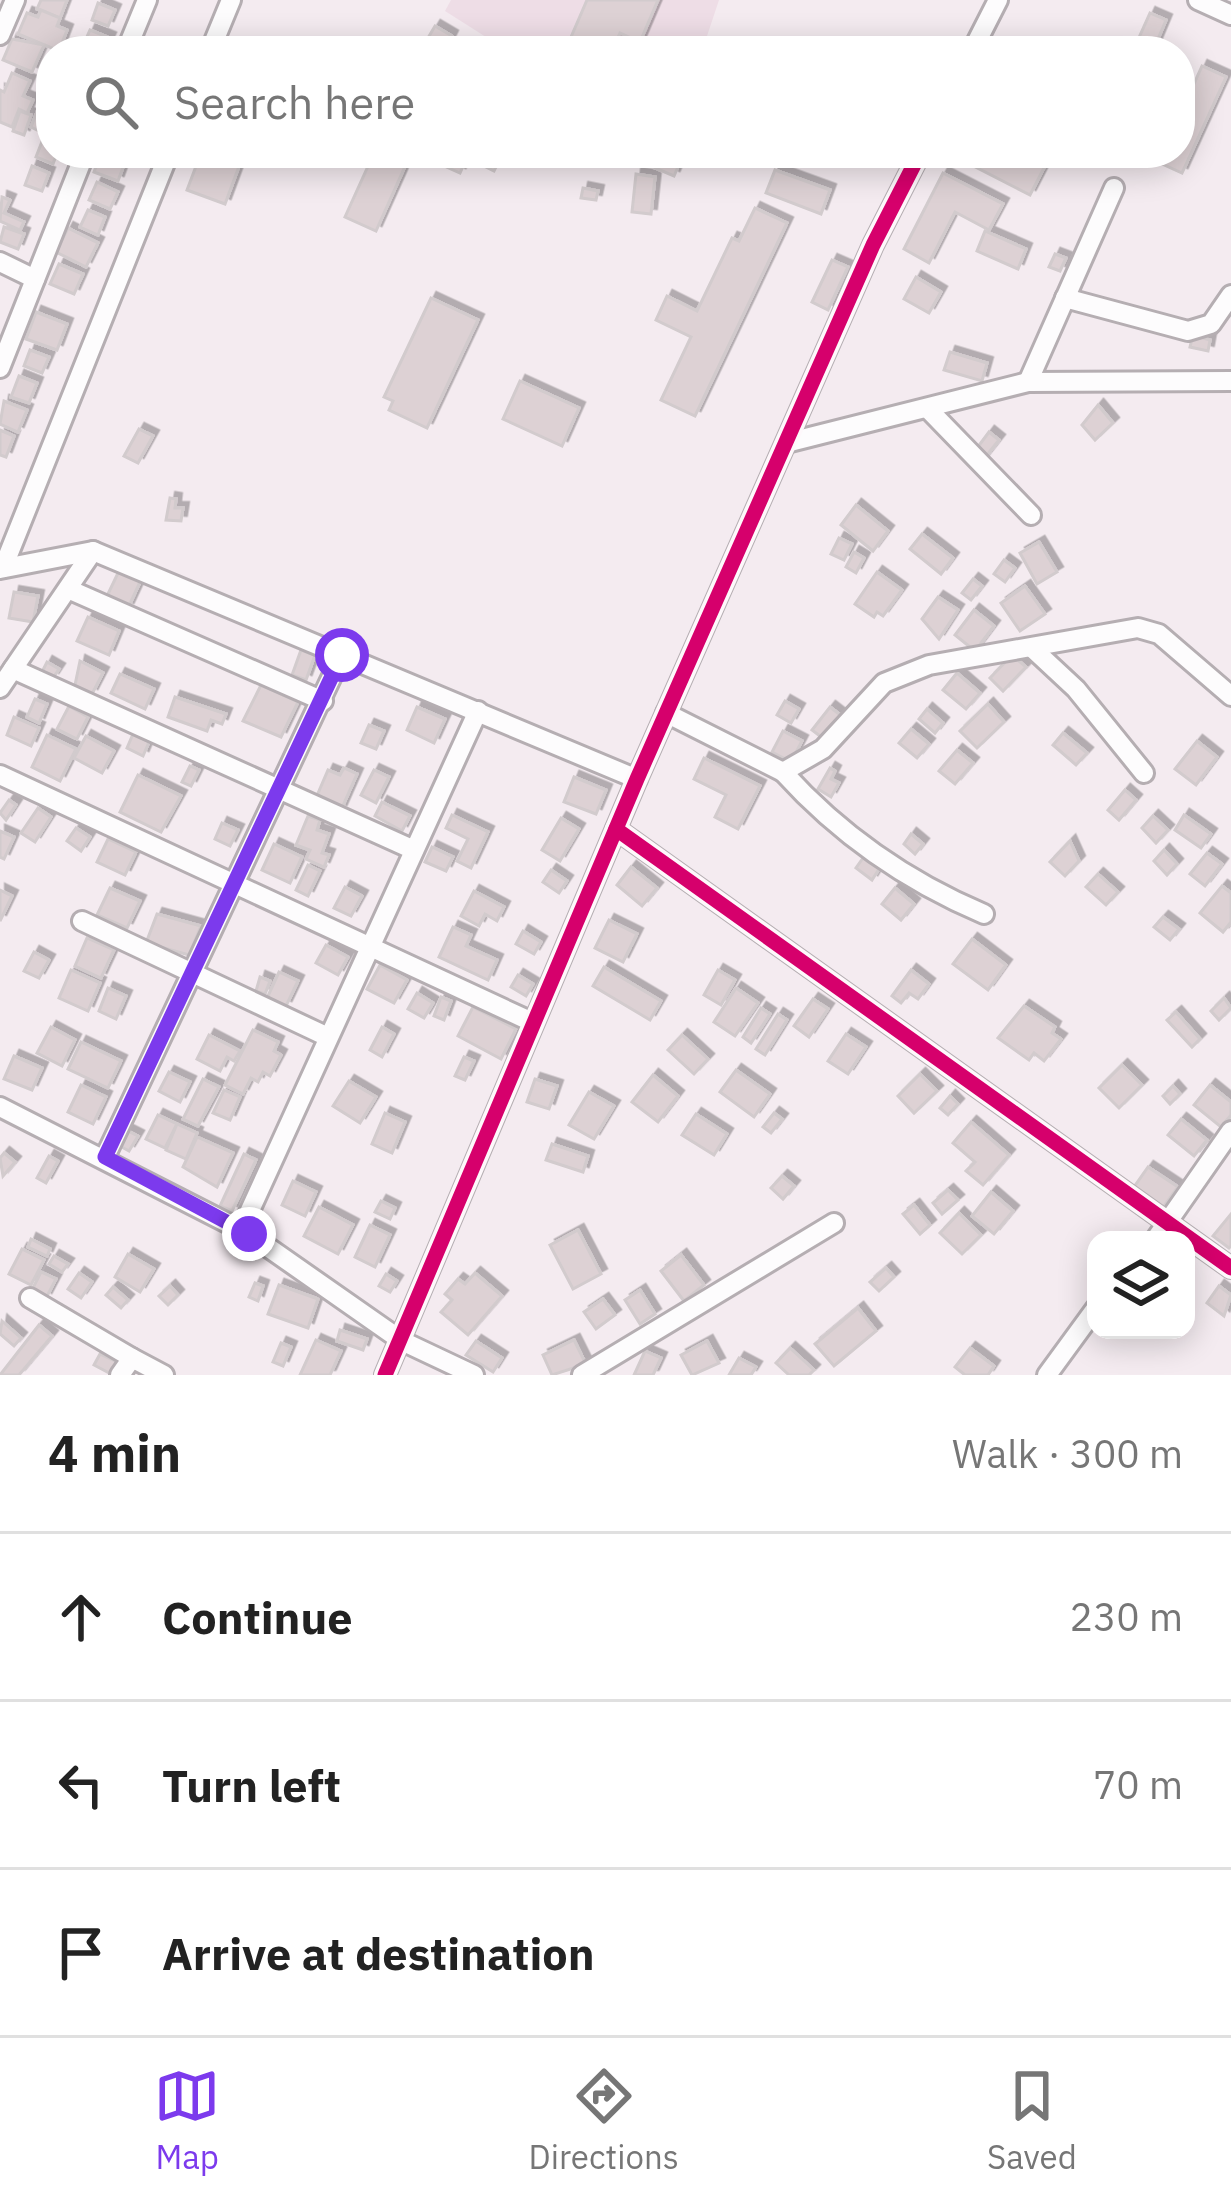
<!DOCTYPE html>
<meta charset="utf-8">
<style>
body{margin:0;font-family:"IBM Plex Sans",sans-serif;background:#f6f6f6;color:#222}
.controls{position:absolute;right:36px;bottom:36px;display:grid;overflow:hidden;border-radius:24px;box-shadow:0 6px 30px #0003}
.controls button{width:108px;height:108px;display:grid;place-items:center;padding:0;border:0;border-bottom:3px solid #e0e0e0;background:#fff;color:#222;font:60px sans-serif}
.stop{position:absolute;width:36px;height:36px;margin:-27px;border:9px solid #7c3aed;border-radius:50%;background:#fff}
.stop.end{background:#7c3aed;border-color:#fff;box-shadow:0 3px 12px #0008}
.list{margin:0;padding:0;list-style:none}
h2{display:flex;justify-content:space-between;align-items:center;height:156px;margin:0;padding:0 48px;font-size:51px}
h2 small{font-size:39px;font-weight:400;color:#767676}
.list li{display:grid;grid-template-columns:78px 1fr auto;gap:36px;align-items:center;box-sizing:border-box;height:168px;padding:0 48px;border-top:3px solid #e0e0e0}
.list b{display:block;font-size:45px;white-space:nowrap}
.list em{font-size:39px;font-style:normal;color:#767676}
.icon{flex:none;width:66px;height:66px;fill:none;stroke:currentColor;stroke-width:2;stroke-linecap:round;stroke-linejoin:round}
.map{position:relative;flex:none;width:1231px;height:1375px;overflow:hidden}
.search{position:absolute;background:#fff;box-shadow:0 6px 30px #0003;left:36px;right:36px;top:36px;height:132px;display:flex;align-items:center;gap:30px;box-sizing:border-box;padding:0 42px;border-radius:48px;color:#767676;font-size:45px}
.sheet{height:660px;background:#fff}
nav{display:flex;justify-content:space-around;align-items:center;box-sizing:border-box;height:168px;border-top:3px solid #e0e0e0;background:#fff;font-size:33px;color:#767676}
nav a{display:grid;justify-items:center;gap:6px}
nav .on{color:#7c3aed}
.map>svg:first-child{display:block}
</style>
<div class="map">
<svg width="1231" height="1375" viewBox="0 0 1231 1375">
<defs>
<filter id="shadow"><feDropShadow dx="5.5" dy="-5.5" stdDeviation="0" flood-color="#0004"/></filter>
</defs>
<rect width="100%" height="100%" fill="#f4ebf0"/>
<!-- built -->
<path fill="#eedde6" d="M451 0H719L702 51H508L445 11Z"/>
<!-- building -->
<g fill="#ddd1d4" stroke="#d2cbcd" stroke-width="3" filter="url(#shadow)">
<path d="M41 0H67L60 18 37 9Z"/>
<path d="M587 0H658L640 42 620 33 612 51H565Z"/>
<path d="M98 3 115 10 108 26 92 20Z"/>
<path d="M41 10 60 18 57 26 67 30 59 51 18 34 27 13 38 17Z"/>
<path d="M1150 13 1166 20 1153 51H1133Z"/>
<path d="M435 26 452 36 446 48 428 38Z"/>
<path d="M90 30 110 38 104 51 82 48Z"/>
<path d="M12 39 44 45 32 72 3 60Z"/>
<path d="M1202 66 1226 77 1182 173 1158 162 1163 153H1180V115Z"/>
<path d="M12 73 30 81 23 96 33 100 27 113 19 109 12 127 0 122V90L4 92Z"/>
<path d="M39 107 51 112 43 133 31 127Z"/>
<path d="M20 111 31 115 24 135 13 131Z"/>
<path d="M43 139 51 142V153H57L53 164 36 157Z"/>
<path d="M101 153 125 162 118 181 94 172Z"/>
<path d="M201 153 241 161 225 204 187 190Z"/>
<path d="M374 153H411L376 231 345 217Z"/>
<path d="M415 153H469L460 173Z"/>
<path d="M483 153H503L494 171 478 163Z"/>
<path d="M661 153 680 162 674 176 655 168Z"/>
<path d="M963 153H1035L1048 160 1030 195 960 159Z"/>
<path d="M1128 153H1161L1156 165Z"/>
<path d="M32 166 49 173 42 191 25 185Z"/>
<path d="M775 170 830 190 821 214 766 193Z"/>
<path d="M943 173 1003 204 989 230 955 212 929 263 904 249Z"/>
<path d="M636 174 655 177 651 214 632 212Z"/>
<path d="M97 182 118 192 110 209 89 200Z"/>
<path d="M583 188 598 191 596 200 581 198Z"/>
<path d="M2 197 10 200 4 213 24 222 20 230 0 221Z"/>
<path d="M755 208 787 223 695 416 661 400 691 337 656 320 667 296 697 311 732 238 739 241Z"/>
<path d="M88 210 105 217 98 235 80 227Z"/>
<path d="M4 227 24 234 18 249 0 242Z"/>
<path d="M68 228 98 243 86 267 56 252Z"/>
<path d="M985 231 1026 249 1018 269 977 251Z"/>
<path d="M1055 254 1066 258 1060 271 1049 267Z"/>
<path d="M832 260 848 267 828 310 812 302Z"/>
<path d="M59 264 83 274 74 294 50 284Z"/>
<path d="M916 277 941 292 929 313 904 299Z"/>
<path d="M431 298 478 320 427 428 389 410 393 401 384 397Z"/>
<path d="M36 312 67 324 57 350 26 339Z"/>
<path d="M1193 335 1210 340 1208 351 1190 347Z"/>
<path d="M30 350 49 357 42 373 24 366Z"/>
<path d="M950 352 987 363 982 381 944 370Z"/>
<path d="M19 376 37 383 29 403 11 397Z"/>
<path d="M520 381 579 408 562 446 503 419Z"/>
<path d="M4 401 27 410 18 432 0 424Z"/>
<path d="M1098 405 1113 423 1095 440 1082 425Z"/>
<path d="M139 429 153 436 138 463 124 456Z"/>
<path d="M0 430 14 436 6 457 0 455Z"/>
<path d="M989 432 999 440 983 460 974 452Z"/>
<path d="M170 498 176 499 175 508H183L181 521 166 520Z"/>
<path d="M856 505 888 531 873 551 841 525Z"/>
<path d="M922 534 953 558 941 574 910 549Z"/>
<path d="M839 538 852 544 844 560 831 554Z"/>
<path d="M1039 542 1057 572 1037 584 1020 553Z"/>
<path d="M854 552 864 558 856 573 846 567Z"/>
<path d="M1004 560 1015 568 1005 582 994 574Z"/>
<path d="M119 571 141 580 128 608 106 598Z"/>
<path d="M877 572 902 590 883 616 877 612 874 617 855 604Z"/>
<path d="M973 579 982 586 971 600 962 593Z"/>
<path d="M1025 586 1045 614 1020 631 1001 603Z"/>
<path d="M14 592 38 596 33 622 9 618Z"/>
<path d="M938 597 958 610 939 639 922 619Z"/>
<path d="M974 610 994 626 975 651 955 635Z"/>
<path d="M88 617 119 631 109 655 77 641Z"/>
<path d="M301 650 315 655 306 680 292 675Z"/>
<path d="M1012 655 1026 667 1003 691 990 678Z"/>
<path d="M80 661 103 673 92 694 75 685Z"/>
<path d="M47 662 59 669 53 678 42 672Z"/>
<path d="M957 673 980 693 966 709 943 690Z"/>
<path d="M120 674 154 689 145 709 111 693Z"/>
<path d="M261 685 298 702 281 737 243 721Z"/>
<path d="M175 697 226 714 222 724 211 720 207 731 168 717Z"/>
<path d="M35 699 47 704 39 723 27 717Z"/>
<path d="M785 701 799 709 791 723 777 715Z"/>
<path d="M988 704 1004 722 977 748 960 731Z"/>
<path d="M69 706 88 717 77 739 57 729Z"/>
<path d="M417 707 445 719 434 743 407 730Z"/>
<path d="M830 707 843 717 825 740 812 730Z"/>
<path d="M927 709 943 723 935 733 919 719Z"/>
<path d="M14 717 39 728 31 746 7 735Z"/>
<path d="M369 725 384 731 376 749 361 743Z"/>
<path d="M911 729 929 744 917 758 899 743Z"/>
<path d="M783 731 802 741 791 762 772 752Z"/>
<path d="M1063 733 1087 753 1076 765 1053 745Z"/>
<path d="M133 734 149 742 143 756 127 748Z"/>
<path d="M47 735 76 749 60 781 32 767Z"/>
<path d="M86 736 114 751 102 773 74 758Z"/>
<path d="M1197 741 1217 757 1196 785 1175 769Z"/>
<path d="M957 750 973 763 955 784 939 771Z"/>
<path d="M704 758 760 786 738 829 715 817 726 795 694 779Z"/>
<path d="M190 766 199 770 191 786 182 782Z"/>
<path d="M344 768 357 774 341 810 316 798 328 770 340 775Z"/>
<path d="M830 768 835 771 831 779 839 783 831 797 818 789Z"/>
<path d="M374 770 389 777 376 803 361 795Z"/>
<path d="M138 775 181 796 161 832 120 812Z"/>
<path d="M574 777 606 790 596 814 564 802Z"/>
<path d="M1125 790 1136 800 1119 820 1108 810Z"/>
<path d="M9 800 16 805 6 820 0 813Z"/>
<path d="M382 802 410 816 402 831 375 816Z"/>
<path d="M38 808 51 817 35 842 21 833Z"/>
<path d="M452 815 488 832 471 868 457 861 468 839 446 828Z"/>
<path d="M1184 815 1211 834 1201 848 1175 830Z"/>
<path d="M308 816 320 820 317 830 329 834 322 853 329 855 324 867 306 859 310 850 296 845Z"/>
<path d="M1153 816 1168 830 1156 843 1142 828Z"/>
<path d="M561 818 579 829 560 861 542 850Z"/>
<path d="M222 823 238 830 230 846 215 839Z"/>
<path d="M76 828 90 837 81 851 67 841Z"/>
<path d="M0 831 14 837 4 859 0 857Z"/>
<path d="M911 834 923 844 915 854 904 844Z"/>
<path d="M108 839 136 852 125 875 97 862Z"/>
<path d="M1070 841 1079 861 1065 876 1050 862Z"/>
<path d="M274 844 302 857 290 883 262 870Z"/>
<path d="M432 847 453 857 446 871 425 862Z"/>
<path d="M1164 850 1177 864 1167 875 1154 861Z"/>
<path d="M1207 853 1222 864 1205 886 1190 874Z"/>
<path d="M863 858 879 869 872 880 856 868Z"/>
<path d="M308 865 320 871 308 896 296 890Z"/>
<path d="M631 867 657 888 642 906 617 885Z"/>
<path d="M551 870 567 881 559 893 543 882Z"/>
<path d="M1098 874 1118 892 1106 905 1086 887Z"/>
<path d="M1222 886 1231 893V922L1223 932 1200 913Z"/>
<path d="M345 887 362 896 351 916 334 908Z"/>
<path d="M110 888 140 901 127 928 97 915Z"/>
<path d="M895 888 914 904 901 920 882 904Z"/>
<path d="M0 890 12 896 0 921Z"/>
<path d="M474 891 504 907 497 921 485 914 479 926 461 916Z"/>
<path d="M157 914 201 926 189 955 146 943Z"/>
<path d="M1163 917 1179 929 1170 940 1154 927Z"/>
<path d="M609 920 637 934 623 962 595 948Z"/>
<path d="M453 927 471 935 466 946 497 960 488 980 439 957Z"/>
<path d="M523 931 541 942 534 954 516 944Z"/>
<path d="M87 938 114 950 101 978 75 966Z"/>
<path d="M972 939 1006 965 988 990 953 964Z"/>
<path d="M326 945 348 957 338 975 316 963Z"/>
<path d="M34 952 49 960 39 978 24 971Z"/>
<path d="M380 965 407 980 394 1003 367 989Z"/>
<path d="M604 967 661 1001 650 1020 593 986Z"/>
<path d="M71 970 100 983 88 1011 59 998Z"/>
<path d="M718 970 735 980 721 1005 704 995Z"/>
<path d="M911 970 929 984 918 999 909 993 901 1003 892 996Z"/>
<path d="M279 972 298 981 286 1006 267 998Z"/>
<path d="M518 975 533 984 526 996 511 987Z"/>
<path d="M260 977 270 981 265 994 256 991Z"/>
<path d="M108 988 126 996 116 1019 99 1011Z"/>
<path d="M736 988 758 1003 735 1036 714 1022Z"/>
<path d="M417 993 433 1003 424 1018 408 1009Z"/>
<path d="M441 997 451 1001 444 1020 434 1016Z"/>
<path d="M1224 998 1231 1008 1219 1020 1211 1011Z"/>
<path d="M813 999 828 1009 809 1037 794 1026Z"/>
<path d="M1024 1006 1055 1027 1052 1033 1061 1039 1044 1061 1034 1053 1029 1060 998 1038Z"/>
<path d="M473 1007 516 1029 501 1059 458 1036Z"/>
<path d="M761 1008 770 1014 751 1043 743 1037Z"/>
<path d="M1176 1012 1200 1039 1192 1047 1167 1020Z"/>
<path d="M778 1014 787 1020 765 1055 756 1049Z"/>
<path d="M51 1027 75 1040 62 1066 37 1053Z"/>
<path d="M382 1027 394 1034 382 1057 370 1050Z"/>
<path d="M253 1030 278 1042 274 1051 281 1055 270 1076 263 1072 258 1082 251 1078 243 1094 225 1085Z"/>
<path d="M846 1034 866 1047 848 1074 828 1061Z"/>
<path d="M209 1035 240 1051 234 1061 227 1057 220 1071 197 1059Z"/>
<path d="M682 1035 708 1059 694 1074 668 1050Z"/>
<path d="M81 1042 121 1061 108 1088 68 1069Z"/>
<path d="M14 1056 42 1068 32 1090 4 1079Z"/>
<path d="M464 1057 474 1061 465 1080 455 1076Z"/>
<path d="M1122 1065 1142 1085 1119 1108 1099 1088Z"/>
<path d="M736 1070 770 1094 754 1117 720 1092Z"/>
<path d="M169 1072 190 1082 180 1102 159 1091Z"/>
<path d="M920 1074 937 1091 914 1113 898 1096Z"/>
<path d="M653 1075 678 1096 658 1122 632 1102Z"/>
<path d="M203 1079 219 1087 198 1126 183 1119Z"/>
<path d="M535 1079 557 1086 549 1109 527 1102Z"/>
<path d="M349 1081 376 1097 360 1123 333 1106Z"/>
<path d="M81 1085 106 1097 93 1124 68 1112Z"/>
<path d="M1210 1085 1231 1102V1115L1221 1127 1194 1105Z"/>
<path d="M1173 1086 1180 1094 1170 1104 1163 1096Z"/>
<path d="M224 1090 240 1097 230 1120 213 1113Z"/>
<path d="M589 1092 614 1106 594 1139 569 1125Z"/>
<path d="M950 1096 958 1104 948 1115 940 1108Z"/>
<path d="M385 1113 405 1122 392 1153 372 1144Z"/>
<path d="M774 1113 782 1119 771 1133 763 1127Z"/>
<path d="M696 1114 727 1134 714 1155 682 1135Z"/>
<path d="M158 1115 177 1124 165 1148 146 1139Z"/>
<path d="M1181 1119 1207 1140 1194 1156 1168 1135Z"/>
<path d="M971 1122 1009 1155 983 1185 966 1171 975 1162 953 1143Z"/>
<path d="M177 1124 197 1133 186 1159 166 1150Z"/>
<path d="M128 1131 138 1136 129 1151 120 1146Z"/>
<path d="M197 1137 233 1153 217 1187 183 1167Z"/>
<path d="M552 1144 588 1156 583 1172 546 1160Z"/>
<path d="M4 1153 15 1162 3 1176 0 1158Z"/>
<path d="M244 1154 256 1160 232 1211 220 1206Z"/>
<path d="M49 1156 58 1161 46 1183 37 1178Z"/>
<path d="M1148 1167 1178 1187 1162 1209 1134 1187Z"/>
<path d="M782 1176 794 1186 783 1199 771 1188Z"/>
<path d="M293 1181 316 1192 305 1216 282 1205Z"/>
<path d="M948 1190 958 1200 942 1214 933 1203Z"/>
<path d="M991 1192 1013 1211 994 1234 972 1216Z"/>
<path d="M381 1201 395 1208 390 1219 375 1212Z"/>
<path d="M914 1205 930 1225 920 1234 903 1214Z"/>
<path d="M319 1207 353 1225 338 1254 304 1236Z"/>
<path d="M959 1213 981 1235 962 1254 940 1233Z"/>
<path d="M1231 1214V1246L1229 1248 1213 1236Z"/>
<path d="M370 1225 390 1235 375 1267 355 1257Z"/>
<path d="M578 1230 601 1274 573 1289 550 1245Z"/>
<path d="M31 1239 50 1249 47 1256 28 1247Z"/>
<path d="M22 1249 44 1260 31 1285 9 1274Z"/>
<path d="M128 1254 154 1269 140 1292 115 1277Z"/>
<path d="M681 1255 704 1285 684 1301 661 1271Z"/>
<path d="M54 1256 68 1264 62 1272 49 1264Z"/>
<path d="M886 1268 894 1277 879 1291 870 1282Z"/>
<path d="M41 1272 56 1279 46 1298 32 1290Z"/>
<path d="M79 1273 92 1282 81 1298 68 1289Z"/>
<path d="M475 1273 502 1296 468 1335 441 1312 452 1300 445 1294 458 1279 465 1284Z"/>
<path d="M386 1274 397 1281 390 1292 379 1286Z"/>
<path d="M255 1283 263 1286 258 1301 249 1297Z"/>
<path d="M279 1285 318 1299 308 1328 268 1314Z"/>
<path d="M170 1286 178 1295 168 1305 159 1296Z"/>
<path d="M1219 1286 1231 1295 1224 1316 1207 1303Z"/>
<path d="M113 1287 128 1300 121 1308 106 1295Z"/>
<path d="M640 1290 655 1314 640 1324 625 1300Z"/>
<path d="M603 1299 615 1315 596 1329 584 1312Z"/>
<path d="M858 1308 876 1331 834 1366 815 1344Z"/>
<path d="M2 1321 21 1338 14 1346 0 1334Z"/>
<path d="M39 1325 52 1336 19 1375H0Z"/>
<path d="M340 1330 367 1339 363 1350 337 1341Z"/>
<path d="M316 1340 341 1351 330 1375H300Z"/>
<path d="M574 1340 586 1364 552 1375 543 1355Z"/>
<path d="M476 1341 502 1358 493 1372 466 1355Z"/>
<path d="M707 1341 719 1363 692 1375 681 1355Z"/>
<path d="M281 1343 291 1347 283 1366 273 1362Z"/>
<path d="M790 1348 814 1370 809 1375H789L776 1363Z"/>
<path d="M970 1348 994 1366 988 1375H965L955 1367Z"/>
<path d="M645 1351 661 1358 653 1375H634Z"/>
<path d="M100 1354 117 1362 111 1374 94 1365Z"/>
<path d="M739 1358 756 1367 751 1375H729Z"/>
</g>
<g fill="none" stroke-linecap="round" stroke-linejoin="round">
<defs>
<g id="minor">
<path d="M1198 0 1231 15"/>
<path d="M0 35 15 0"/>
<path d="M126 51 147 0"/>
<path d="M210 51 231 0"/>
<path d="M972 51 998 0"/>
<path d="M0 262 35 279"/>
<path d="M1065 298 1188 331 1211 324 1231 295"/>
<path d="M0 368 85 153"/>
<path d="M1028 382 1114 188"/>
<path d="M929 410 1031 515"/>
<path d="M786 443 1028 382 1231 381"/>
<path d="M3 568 169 153"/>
<path d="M0 569 93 551 637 779"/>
<path d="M68 589 323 701"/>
<path d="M1032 648 1076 689 1144 773"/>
<path d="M13 669 414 850"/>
<path d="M0 688 93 551"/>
<path d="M666 713 783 772 823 749 884 683 929 665 1138 628 1159 634 1231 696"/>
<path d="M783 772C840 835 906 881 984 914"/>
<path d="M0 775 532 1022"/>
<path d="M616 829 1231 1268"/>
<path d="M82 921 328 1037"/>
<path d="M0 1107 249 1234 402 1341 474 1375"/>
<path d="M105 1157 342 655"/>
<path d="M241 1230 478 711"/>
<path d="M1155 1240 1231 1131"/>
<path d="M30 1298 132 1358 120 1375"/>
<path d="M132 1358 164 1375"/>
<path d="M385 1375 637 779 873 245 920 153"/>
<path d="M582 1375 834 1223"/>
<path d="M1047 1375 1096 1308"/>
</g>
</defs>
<!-- minor casing -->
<use href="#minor" stroke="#b5aeb2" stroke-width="24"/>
<!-- minor -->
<use href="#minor" stroke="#fdfcfd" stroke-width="18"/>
<defs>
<g id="cycleway">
<path d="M616 829 1231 1268"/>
<path d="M385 1375 637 779 873 245 920 153"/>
</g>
</defs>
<!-- cycleway casing -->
<use href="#cycleway" stroke="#fef8fb" stroke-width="22"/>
<!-- cycleway -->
<use href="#cycleway" stroke="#d6006c" stroke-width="15"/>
</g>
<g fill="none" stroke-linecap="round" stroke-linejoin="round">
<!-- route -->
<path stroke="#7c3aed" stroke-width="15" d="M249 1234 105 1157 342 655"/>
</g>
</svg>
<div class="controls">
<button><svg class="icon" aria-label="layers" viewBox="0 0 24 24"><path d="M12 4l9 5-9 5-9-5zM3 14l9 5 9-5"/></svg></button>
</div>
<div class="stop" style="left:342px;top:655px"></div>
<div class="stop end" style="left:249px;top:1234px"></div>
<div class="search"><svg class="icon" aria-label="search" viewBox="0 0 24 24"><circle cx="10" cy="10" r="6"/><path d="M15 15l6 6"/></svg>Search here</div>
</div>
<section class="sheet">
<h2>4 min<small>Walk · 300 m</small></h2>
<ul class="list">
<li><svg class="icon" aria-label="ahead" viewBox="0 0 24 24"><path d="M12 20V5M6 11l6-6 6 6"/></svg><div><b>Continue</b></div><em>230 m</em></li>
<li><svg class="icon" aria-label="left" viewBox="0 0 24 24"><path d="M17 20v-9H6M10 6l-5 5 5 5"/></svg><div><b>Turn left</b></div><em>70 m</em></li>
<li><svg class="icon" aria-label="arrive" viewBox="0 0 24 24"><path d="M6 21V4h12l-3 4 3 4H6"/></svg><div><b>Arrive at destination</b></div></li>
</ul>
</section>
<nav>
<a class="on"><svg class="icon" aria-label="map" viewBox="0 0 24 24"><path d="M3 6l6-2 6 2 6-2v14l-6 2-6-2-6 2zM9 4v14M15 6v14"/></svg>Map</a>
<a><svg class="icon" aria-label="directions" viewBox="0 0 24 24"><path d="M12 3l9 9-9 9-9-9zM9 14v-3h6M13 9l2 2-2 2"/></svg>Directions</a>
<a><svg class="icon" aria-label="saved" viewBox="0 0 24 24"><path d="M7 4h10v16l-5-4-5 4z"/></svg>Saved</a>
</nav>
